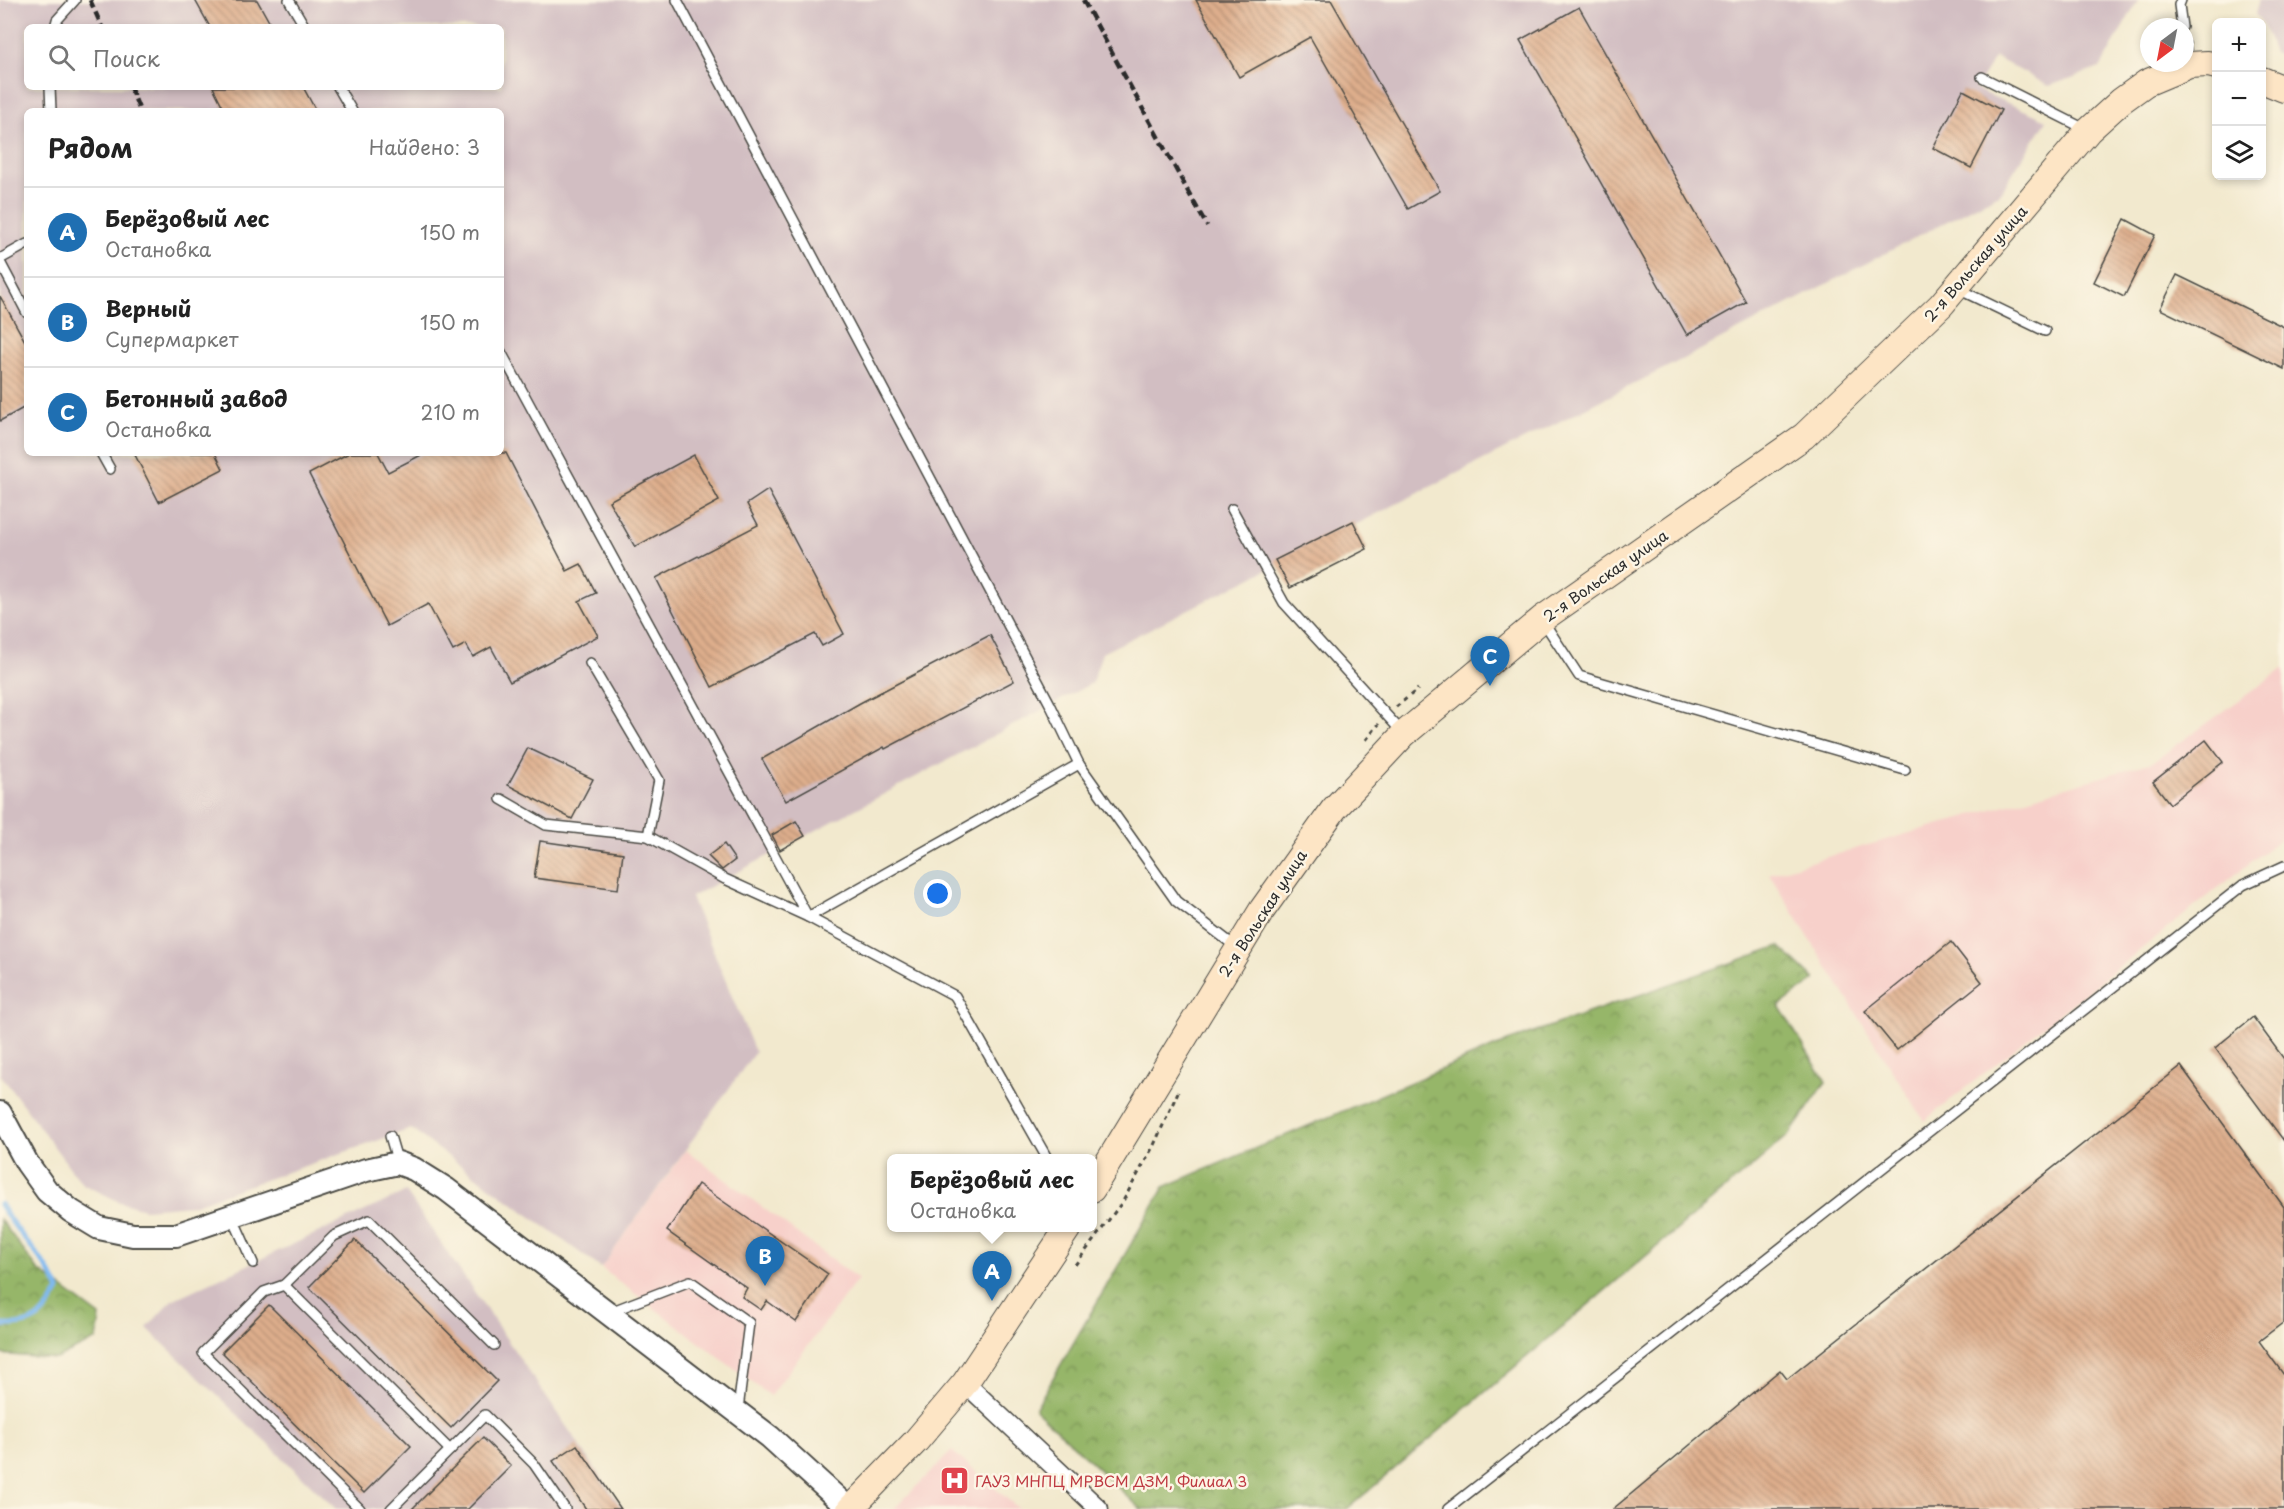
<!DOCTYPE html>
<html lang="ru">
<meta charset="utf-8">
<style>
body{margin:0;font-family:"Playpen Sans",sans-serif;background:#f2f2f2;color:#222}
.controls{position:absolute;right:18px;top:18px;display:grid;overflow:hidden;border-radius:9px;box-shadow:0 3px 9px #0003}
.controls button{width:54px;height:54px;display:grid;place-items:center;padding:0;border:0;border-bottom:2px solid #e0e0e0;background:#fff;color:#222;font:30px sans-serif}
.compass{position:absolute;left:2140px;top:18px;width:54px;height:54px;border-radius:50%;background:#fff;box-shadow:0 3px 9px #0003;rotate:212deg}
.you{position:absolute;left:938px;top:894px;width:21px;height:21px;margin:-15px;border:4px solid #fff;border-radius:50%;background:#1a73e8;box-shadow:0 0 0 9px #1a73e833}
.badge{display:grid;place-items:center;width:39px;height:39px;border-radius:50%;background:#1f6fb2;color:#fff;font-size:20px;font-weight:700}
.pin{position:absolute;translate:-50% -50px;filter:drop-shadow(0 2px 3px #0008)}
.pin::after{content:'';position:absolute;top:32px;width:21px;height:18px;background:inherit;clip-path:polygon(0 0,100% 0,50% 100%)}
.popup{position:absolute;left:887px;top:1154px;width:210px;height:78px;box-sizing:border-box;display:grid;place-content:center;border-radius:9px;background:#fff;filter:drop-shadow(0 2px 4px #0005);font-size:20px;white-space:nowrap;color:#767676}
.popup b{font-size:22px;color:#222}
.popup::after{content:'';position:absolute;left:50%;top:100%;margin-left:-12px;border:12px solid transparent;border-top-color:#fff}
.list{margin:0;padding:0;list-style:none}
h2{display:flex;justify-content:space-between;align-items:center;height:78px;margin:0;padding:0 24px;font-size:26px}
h2 small{font-size:20px;font-weight:400;color:#767676}
.list li{display:grid;grid-template-columns:39px 1fr auto;gap:18px;align-items:center;box-sizing:border-box;height:90px;padding:0 24px;border-top:2px solid #e0e0e0}
.list b{display:block;font-size:22px;white-space:nowrap}
.list p{margin:0;font-size:20px;white-space:nowrap;color:#767676}
.list em{font-size:20px;font-style:normal;color:#767676}
.icon{flex:none;width:33px;height:33px;fill:none;stroke:currentColor;stroke-width:2;stroke-linecap:round;stroke-linejoin:round}
.map{position:relative;flex:none;width:2284px;height:1509px;overflow:hidden}
.search{position:absolute;background:#fff;box-shadow:0 3px 9px #0003;left:24px;top:24px;width:480px;height:66px;display:flex;align-items:center;gap:15px;box-sizing:border-box;padding:0 21px;border-radius:9px;color:#767676;font-size:22px}
.panel{position:absolute;background:#fff;box-shadow:0 3px 9px #0003;left:24px;top:108px;width:480px;height:348px;border-radius:9px}
.map>svg:first-child{display:block}
</style>
<div class="map">
<svg width="2284" height="1509" viewBox="0 0 2284 1509">
<defs>
<pattern id="forest-crowns" width="20" height="18" patternUnits="userSpaceOnUse" patternTransform="scale(1.5)"><rect width="20" height="18" fill="#96b669"/><path d="M2 6a3 3 0 1 1 6 0M12 15a3 3 0 1 1 6 0" fill="none" stroke="#7b9457"/></pattern>
<pattern id="building-back-hatch" width="6" height="6" patternUnits="userSpaceOnUse" patternTransform="scale(1.5)"><rect width="6" height="6" fill="#deae8c"/><path d="M-1 5l2 2M0 0l6 6M5-1l2 2" fill="none" stroke="#b48e73"/></pattern>
</defs>
<rect width="100%" height="100%" fill="#fcf5e5"/>
<filter id="ink" filterUnits="userSpaceOnUse"><feTurbulence type="fractalNoise" baseFrequency=".0167" numOctaves="2"/><feDisplacementMap in="SourceGraphic" scale="12" xChannelSelector="R" yChannelSelector="G"/><feConvolveMatrix kernelMatrix="1 2 1 2 8 2 1 2 1" color-interpolation-filters="sRGB"/></filter>
<filter id="wash" filterUnits="userSpaceOnUse"><feTurbulence type="fractalNoise" baseFrequency=".008" numOctaves="4" result="noise"/><feDisplacementMap in="SourceGraphic" scale="24" xChannelSelector="R" yChannelSelector="G"/><feGaussianBlur stdDeviation="1.35" result="paint"/><feColorMatrix in="noise" values="0 0 0 0 0 0 0 0 0 0 0 0 0 0 0 0 0 1.4 0 .05"/><feComposite in="paint" operator="in"/></filter>
<g filter="url(#wash)">
<rect width="100%" height="100%" fill="#f2e9ce"/>
<!-- built -->
<g fill="#f7d0ca">
<path d="M2284 668V836L1924 1121 1769 874 2153 762Z"/>
<path d="M686 1150 858 1279 770 1396 601 1268Z"/>
<path d="M952 1451 1019 1509H894Z"/>
</g>
<!-- industrial -->
<g fill="#d2bec2" fill-rule="evenodd">
<path d="M0 0H2138L2100 68 2049 86 1995 57 1975 89 2047 120 1999 194 1685 358 1102 653 1092 683 691 897 755 1052 601 1268 411 1129 192 1205 145 1209 122 1203 83 1184 73 1172 0 1074ZM27 27H501V87H27ZM27 111H501V453H27Z"/>
<path d="M2259 0H2284V57L2274 53 2262 22 2255 14Z"/>
<path d="M406 1192 623 1509H336L147 1328 172 1300Z"/>
</g>
<!-- forest -->
<g fill="url(#forest-crowns)" stroke="#60704a" stroke-width="1.5">
<path d="M1779 946 1815 980 1779 1006 1826 1082 1790 1134 1347 1509H1141L1035 1409 1164 1187 1508 1041Z"/>
<path d="M0 1219 38 1270 100 1316 97 1339 56 1359 0 1354Z"/>
</g>
<g fill="none" stroke-linecap="round" stroke-linejoin="round">
<!-- stream -->
<path stroke="#7fb9f0" stroke-width="5" d="M0 1204C17 1235 45 1257 59 1290 43 1318 34 1327 0 1325"/>
</g>
<g id="blocks">
<!-- building -->
<g fill="url(#building-back-hatch)">
<path d="M195 0H257L272 27H210Z"/>
<path d="M1196 0H1331L1440 191 1408 209 1310 37 1239 77Z"/>
<path d="M1579 7 1746 302 1687 335 1520 40Z"/>
<path d="M213 87H303L316 111H225Z"/>
<path d="M1963 90 2001 110 1971 168 1933 148Z"/>
<path d="M2125 219 2155 235 2124 297 2094 282Z"/>
<path d="M2177 275 2284 327V369L2160 309Z"/>
<path d="M0 296 27 345V406L0 421Z"/>
<path d="M134 453H215L223 469 159 502Z"/>
<path d="M349 453H378L388 472 425 453H506L567 571 581 564 596 593 579 601 598 636 510 682 491 647 473 657 466 644 453 651 428 604 387 626 309 474Z"/>
<path d="M694 455 719 501 635 547 609 501Z"/>
<path d="M768 490 844 634 822 646 815 634 712 687 656 578 758 525 747 504Z"/>
<path d="M1353 521 1367 549 1290 588 1275 560Z"/>
<path d="M990 635 1014 681 885 749 884 747 786 801 762 759 860 703Z"/>
<path d="M2206 740 2223 762 2170 804 2153 782Z"/>
<path d="M528 748 593 779 572 819 508 785Z"/>
<path d="M796 821 805 836 780 850 772 835Z"/>
<path d="M540 841 623 853 618 889 534 878Z"/>
<path d="M724 844 735 860 722 870 708 856Z"/>
<path d="M1951 942 1982 982 1897 1050 1865 1011Z"/>
<path d="M2253 1017 2284 1059V1141L2215 1048Z"/>
<path d="M2181 1066 2284 1207V1322L2259 1341 2284 1375V1509H1613L1780 1370 1787 1379Z"/>
<path d="M698 1184 828 1274 796 1322 767 1301 761 1310 742 1297 747 1288 667 1231Z"/>
<path d="M355 1240 497 1381 451 1428 309 1287Z"/>
<path d="M269 1305 411 1446 364 1493 222 1352Z"/>
<path d="M483 1438 511 1466 468 1509H412Z"/>
<path d="M577 1445 621 1509H586L553 1461Z"/>
</g>
</g>
</g>
<g filter="url(#ink)">
<use href="#blocks" fill-opacity="0" stroke="#494843" stroke-width="1.5"/>
<g fill="none" stroke-linecap="round" stroke-linejoin="round">
<defs>
<g id="service">
<path d="M289 0 305 27"/>
<path d="M677 0 1050 704 1079 764 1176 901 1236 947"/>
<path d="M2181 0 2179 5 2182 27"/>
<path d="M55 27 57 20 75 0"/>
<path d="M2185 44 2189 65"/>
<path d="M1982 77 2087 130"/>
<path d="M50 87 51 111"/>
<path d="M338 87 352 111"/>
<path d="M0 259 27 244"/>
<path d="M0 262 27 313"/>
<path d="M1958 289 2045 331"/>
<path d="M501 352 808 917 955 996 1047 1158"/>
<path d="M101 453 110 469"/>
<path d="M1232 509 1284 603 1402 732"/>
<path d="M1543 621 1579 676 1905 770"/>
<path d="M590 663 659 780 648 836"/>
<path d="M501 799 546 825 648 836 725 879 808 917 1079 764"/>
<path d="M390 1136 398 1163"/>
<path d="M232 1216 253 1263"/>
<path d="M284 1285 450 1450"/>
<path d="M610 1312 690 1281 749 1323 738 1409"/>
<path d="M360 1509 203 1353 264 1292 284 1285 334 1236 369 1220 494 1345"/>
<path d="M391 1509 485 1415 534 1464 565 1509"/>
<path d="M1448 1509 2243 885 2284 866"/>
</g>
<path id="minor" d="M965 1383 1099 1509"/>
<path id="tertiary" d="M0 1113 27 1163 47 1191 71 1211 99 1228 133 1235H176L366 1170 398 1163 414 1169 446 1189 770 1437 849 1509"/>
<g id="secondary">
<path d="M2262 80 2284 89"/>
<path d="M1092 1189 1262 910 1334 809 1404 734 1542 619 1804 436 1941 305 2088 131 2121 101 2146 83 2189 65 2208 64 2216 66"/>
<path d="M850 1509 916 1441 965 1383 1068 1228"/>
</g>
</defs>
<!-- service casing -->
<use href="#service" stroke="#494843" stroke-width="12"/>
<!-- minor casing -->
<use href="#minor" stroke="#494843" stroke-width="21"/>
<!-- tertiary casing -->
<use href="#tertiary" stroke="#494843" stroke-width="26"/>
<!-- secondary casing -->
<use href="#secondary" stroke="#494843" stroke-width="28"/>
<!-- path -->
<g stroke="#494843" stroke-width="3" stroke-dasharray="4.5 4.5" stroke-linecap="butt">
<path d="M1396 707 1418 689"/>
<path d="M1366 740 1379 724"/>
<path d="M1075 1265 1123 1201 1154 1145 1178 1092"/>
</g>
<!-- service -->
<use href="#service" stroke="#fff" stroke-width="9"/>
<!-- minor -->
<use href="#minor" stroke="#fff" stroke-width="18"/>
<!-- tertiary -->
<use href="#tertiary" stroke="#fff" stroke-width="22"/>
<!-- secondary -->
<use href="#secondary" stroke="#fde5c5" stroke-width="26"/>
<!-- rail -->
<g stroke="#2b2b2b" stroke-width="4.5" stroke-dasharray="9 4.5" stroke-linecap="butt">
<path d="M90 0 102 27"/>
<path d="M1083 0 1207 226"/>
<path d="M130 87 140 111"/>
</g>
</g>
</g>
<!-- icons -->
<defs>
<symbol id="hospital-square" viewBox="-11 -11 22 22"><rect x="-9" y="-9" width="18" height="18" rx="4" fill="#e0444e" stroke="#fcf5e5"/><path d="M-5-5h3v3.5h4V-5h3V5h-3V1.5h-4V5h-3Z" fill="#fff"/></symbol>
</defs>
<g fill-rule="evenodd">
<use href="#hospital-square" x="938" y="1464" width="33" height="33"/>
</g>
<g text-anchor="middle" dominant-baseline="central" stroke-width="5" stroke-linejoin="round" paint-order="stroke">
<!-- street labels -->
<g font-size="15" fill="#2b2b2b" stroke="#fcf5e5">
<text transform="translate(1975 263) rotate(-49)">2-я Вольская улица</text>
<text transform="translate(1605 575) rotate(-35)">2-я Вольская улица</text>
<text transform="translate(1262 913) rotate(-57)">2-я Вольская улица</text>
</g>
<!-- health labels -->
<g font-size="15" fill="#be3a42" stroke="#fcf5e5" text-anchor="start">
<text x="975" y="1480">ГАУЗ МНПЦ МРВСМ ДЗМ, Филиал 3</text>
</g>
</g>
</svg>
<div class="controls">
<button>+</button>
<button>−</button>
<button><svg class="icon" aria-label="layers" viewBox="0 0 24 24"><path d="M12 4l9 5-9 5-9-5zM3 14l9 5 9-5"/></svg></button>
</div>
<svg class="compass" viewBox="-18 -18 36 36"><path d="M0-13l5 13h-10z" fill="#e53935"/><path d="M0 13l5-13h-10z" fill="#767676"/></svg>
<div class="you"></div>
<div class="pin badge" style="left:992px;top:1301px">A</div>
<div class="popup"><b>Берёзовый лес</b>Остановка</div>
<div class="pin badge" style="left:765px;top:1286px">B</div>
<div class="pin badge" style="left:1490px;top:686px">C</div>
<div class="search"><svg class="icon" aria-label="search" viewBox="0 0 24 24"><circle cx="10" cy="10" r="6"/><path d="M15 15l6 6"/></svg>Поиск</div>
<section class="panel">
<h2>Рядом<small>Найдено: 3</small></h2>
<ul class="list">
<li><span class="badge">A</span><div><b>Берёзовый лес</b><p>Остановка</p></div><em>150 m</em></li>
<li><span class="badge">B</span><div><b>Верный</b><p>Супермаркет</p></div><em>150 m</em></li>
<li><span class="badge">C</span><div><b>Бетонный завод</b><p>Остановка</p></div><em>210 m</em></li>
</ul>
</section>
</div>
